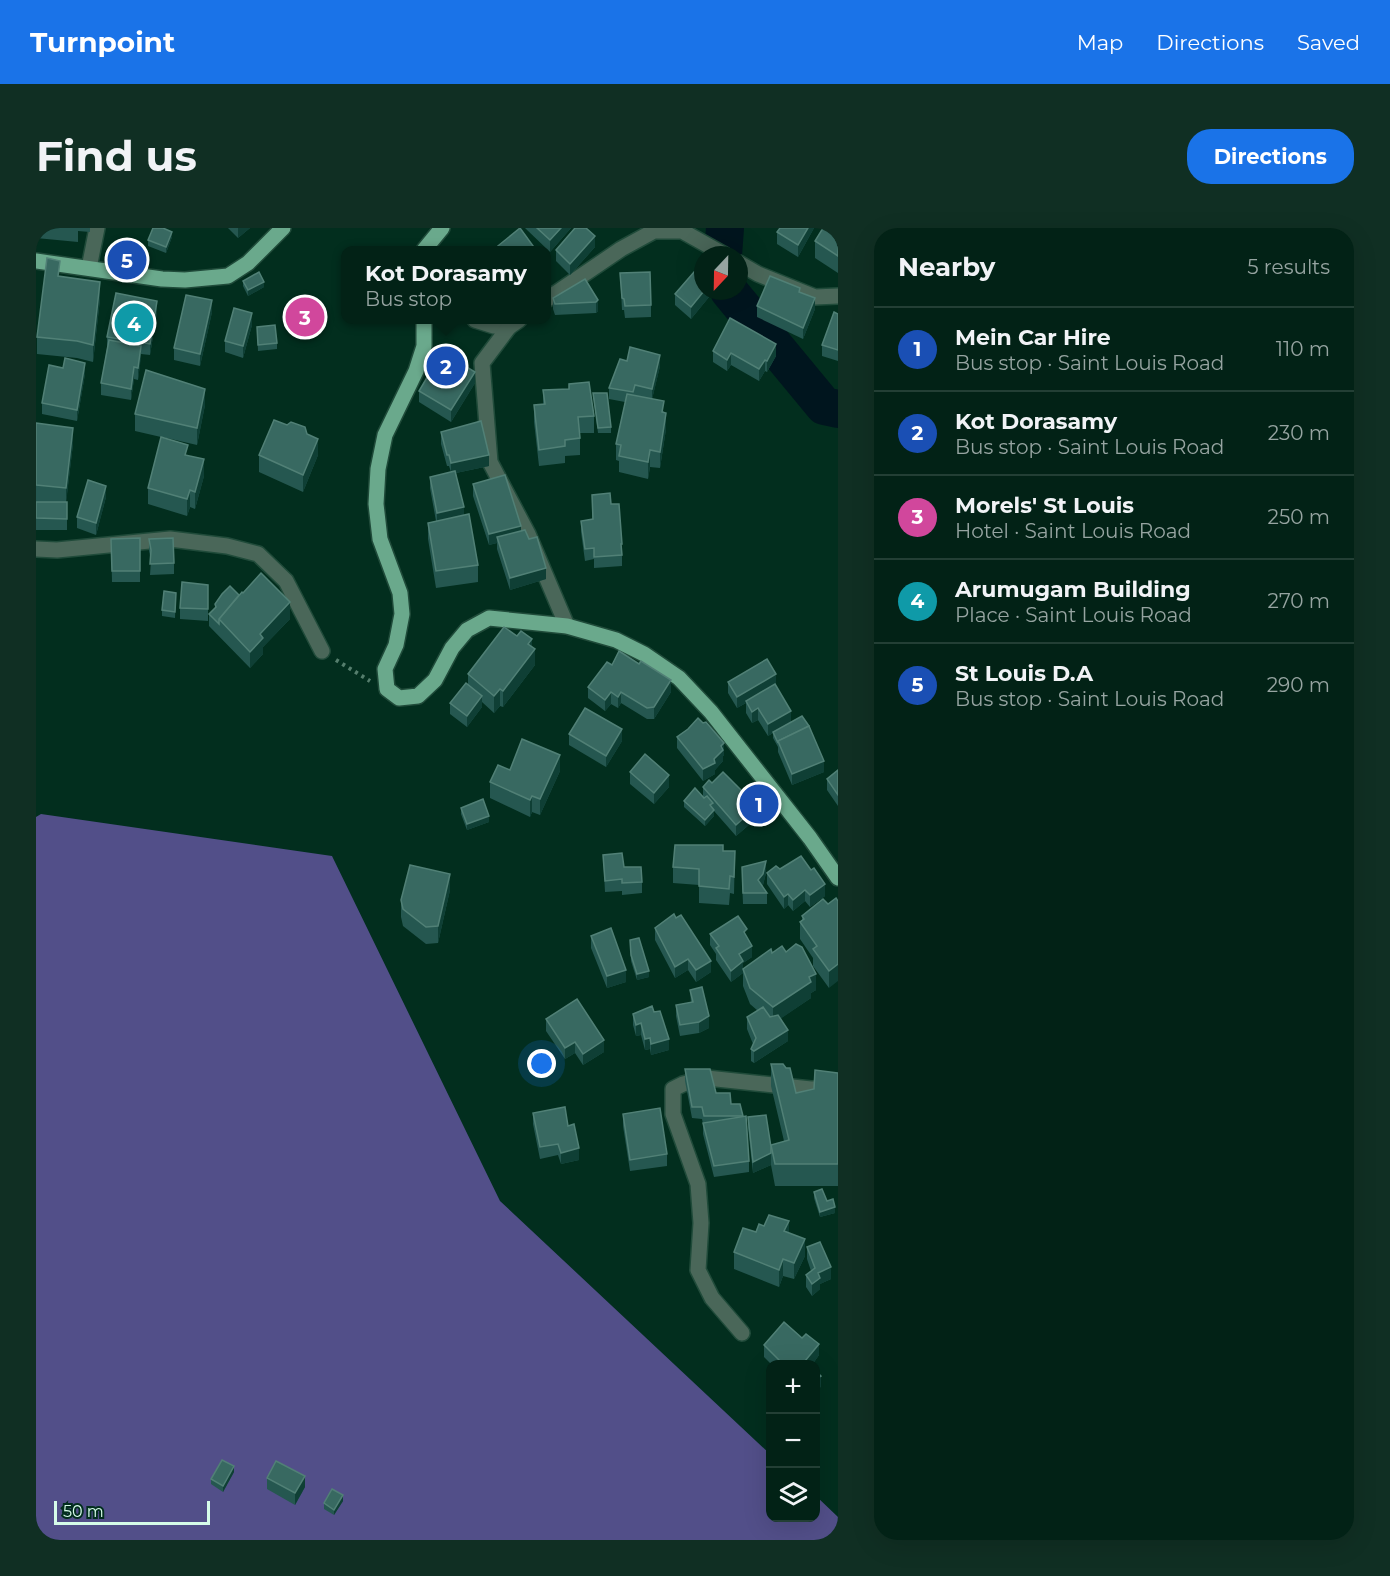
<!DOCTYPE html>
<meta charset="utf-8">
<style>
body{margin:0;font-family:Montserrat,sans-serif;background:#102f23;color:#f1f3f6}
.controls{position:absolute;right:18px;bottom:18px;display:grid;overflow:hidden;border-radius:12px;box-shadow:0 6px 24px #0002}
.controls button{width:54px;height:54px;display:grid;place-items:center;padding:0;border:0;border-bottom:2px solid #233f35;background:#022216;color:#f1f3f6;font:30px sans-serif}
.compass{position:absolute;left:658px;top:18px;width:54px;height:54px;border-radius:50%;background:#022216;box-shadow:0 6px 24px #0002;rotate:202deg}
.scale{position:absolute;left:18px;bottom:15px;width:156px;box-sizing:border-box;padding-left:6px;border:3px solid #d6fce9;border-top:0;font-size:16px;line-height:21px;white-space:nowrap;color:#d6fce9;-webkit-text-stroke:4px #022e1e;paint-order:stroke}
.you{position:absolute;left:506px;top:836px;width:21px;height:21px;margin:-15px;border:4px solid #fff;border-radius:50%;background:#1a73e8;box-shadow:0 0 0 9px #1a73e833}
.badge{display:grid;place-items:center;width:39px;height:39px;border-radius:50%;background:#1a73e8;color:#fff;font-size:20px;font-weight:700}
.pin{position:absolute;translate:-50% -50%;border:3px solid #fff;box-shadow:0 2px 6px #0006}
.popup{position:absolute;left:305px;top:18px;width:210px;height:78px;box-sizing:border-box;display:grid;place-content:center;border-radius:12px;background:#022216;filter:drop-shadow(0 2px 4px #0005);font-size:20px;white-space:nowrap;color:#96a4a1}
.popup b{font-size:22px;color:#f1f3f6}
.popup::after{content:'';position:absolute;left:50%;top:100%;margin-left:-12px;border:12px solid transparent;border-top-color:#022216}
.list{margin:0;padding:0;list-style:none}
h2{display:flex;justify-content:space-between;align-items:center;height:78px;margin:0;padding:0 24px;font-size:26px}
h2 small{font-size:20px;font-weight:400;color:#96a4a1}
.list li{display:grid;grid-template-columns:39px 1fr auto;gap:18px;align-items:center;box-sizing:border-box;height:84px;padding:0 24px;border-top:2px solid #233f35}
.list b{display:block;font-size:22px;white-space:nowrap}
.list p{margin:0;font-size:20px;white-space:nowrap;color:#96a4a1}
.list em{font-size:20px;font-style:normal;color:#96a4a1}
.icon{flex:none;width:33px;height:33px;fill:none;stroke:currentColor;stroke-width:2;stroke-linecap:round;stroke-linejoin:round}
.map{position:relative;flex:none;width:802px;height:1312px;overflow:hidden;border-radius:24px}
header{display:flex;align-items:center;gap:36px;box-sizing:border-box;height:84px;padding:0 30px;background:#1a73e8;color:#fff}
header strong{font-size:28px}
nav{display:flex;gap:33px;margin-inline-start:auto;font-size:21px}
.intro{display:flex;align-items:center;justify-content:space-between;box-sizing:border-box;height:144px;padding:0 36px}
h1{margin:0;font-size:42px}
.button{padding:15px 27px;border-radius:24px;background:#1a73e8;color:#fff;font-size:21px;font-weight:700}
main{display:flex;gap:36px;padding:0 36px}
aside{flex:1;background:#022216;border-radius:24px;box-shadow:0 6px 24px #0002}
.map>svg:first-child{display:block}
</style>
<header>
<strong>Turnpoint</strong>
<nav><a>Map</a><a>Directions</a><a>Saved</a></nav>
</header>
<div class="intro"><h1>Find us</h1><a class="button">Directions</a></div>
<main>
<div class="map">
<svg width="802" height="1312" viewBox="0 0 802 1312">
<rect width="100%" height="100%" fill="#022e1e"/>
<!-- forest -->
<path fill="#524f89" d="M5 586 296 628 464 973 734 1226V1290H780V1268L802 1289V1312H0V589Z"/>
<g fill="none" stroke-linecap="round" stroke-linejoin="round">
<!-- river -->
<g stroke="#00151e" stroke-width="38">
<path d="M687 27 689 0"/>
<path d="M693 63 788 178 802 181"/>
</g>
<defs>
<g id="minor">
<path d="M703 35 722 46 779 69 802 68"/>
<path d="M53 40 61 0"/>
<path d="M510 72 585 21 618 3H646L689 27"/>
<path d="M439 92 458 98 473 99"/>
<path d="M483 92 473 99 446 135 454 234 492 306 531 398"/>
<path d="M0 321 21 322 134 311 191 318 222 326 250 353 286 423"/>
<path d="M706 1105 676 1070 662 1042 665 995 662 956 637 886V861L647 856 671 850 775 861 802 860"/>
</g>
<g id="major">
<path d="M388 22 406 0"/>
<path d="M0 33 126 51 149 52 192 48 212 35 247 0"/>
<path d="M388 92V118L380 143 349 207 342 241 340 276 344 311 364 365 366 386 360 417 349 441 351 461 363 470 382 468 399 452 416 420 431 402 453 390 531 398 580 412 608 426 643 450 675 484 774 610 802 650"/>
</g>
</defs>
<!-- minor casing -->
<use href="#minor" stroke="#204b3a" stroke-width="18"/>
<!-- major casing -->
<use href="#major" stroke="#204b3a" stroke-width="18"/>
<!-- path -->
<path stroke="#557e6d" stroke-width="4" stroke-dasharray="3 4.5" stroke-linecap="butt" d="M300 432 334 453"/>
<!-- minor -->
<use href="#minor" stroke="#4a6759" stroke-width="15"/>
<!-- major -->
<use href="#major" stroke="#6aa98c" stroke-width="15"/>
</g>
<!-- wall -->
<g fill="#255750">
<path d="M0 0H54V4L42 3V14L0 10Z"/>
<path d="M192 0H214L202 10Z"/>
<path d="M489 0H535L514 24Z"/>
<path d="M744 0H778L762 29 741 16V4Z"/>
<path d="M802 0V45L779 30V13Z"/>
<path d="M136 9 130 25 112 18V12Z"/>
<path d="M559 19 534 47 520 33V22Z"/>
<path d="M584 45 615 77V89L589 90 588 82H586Z"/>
<path d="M24 48 64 71 57 134 41 130 1 126V109Z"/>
<path d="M207 53 228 59 212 68 207 58Z"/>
<path d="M673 63V69L655 91 639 77V66Z"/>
<path d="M764 64 779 81 767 111 721 89V78Z"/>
<path d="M517 70 562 72V83L560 85 519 87 517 81Z"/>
<path d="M121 84 114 127 105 126 102 152 98 151 95 172 65 167V155L71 120V109Z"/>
<path d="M176 84 164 138 138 132V120Z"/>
<path d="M802 86V133L786 128V117Z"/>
<path d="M216 97 207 130 189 124V113Z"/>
<path d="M221 99 241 115V121L222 123Z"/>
<path d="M677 123 740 128 731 144 729 143 723 153 695 137 691 143 677 134Z"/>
<path d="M624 138 616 171 628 184 630 201 624 240 614 239 612 251 583 244V233L580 232V216L589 174 573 171V160Z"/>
<path d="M49 146 41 193 6 186V175Z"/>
<path d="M439 155 415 194 383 174V163Z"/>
<path d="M507 162 558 188V205H544V227L529 228V235L503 238 498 194V177L507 176Z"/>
<path d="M557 165 575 199V205H562Z"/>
<path d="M169 177 161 217 126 209 152 228 168 248 159 281 154 279 151 288 112 276V260L125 209 99 203V186Z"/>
<path d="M0 195 37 216 30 274H31V302H0Z"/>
<path d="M405 204 453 238 420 245 428 287 442 337V354L400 360 392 311V295L400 293 394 260V249L415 244 413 238H411L405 216Z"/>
<path d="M223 227H282L267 264 223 244Z"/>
<path d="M437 256 493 311 510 351 474 362 461 321V315L453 317 437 268Z"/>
<path d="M556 267 575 276 586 327V338L558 340V331L549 333 545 304V293L556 291Z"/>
<path d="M70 269 60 307 41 300V289Z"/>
<path d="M104 310V354H76L75 311Z"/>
<path d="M113 311 138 335V346L114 347 115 332 113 323Z"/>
<path d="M172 357V393L144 391V380Z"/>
<path d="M140 365 139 390 126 388V382Z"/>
<path d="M203 367 254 391 227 419V426L214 440 173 398V386L179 381V376Z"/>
<path d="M496 418 499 437 467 479 464 478 458 485 446 474V479L431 499 414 486V475L432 457V446Z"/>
<path d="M692 454 739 458 755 494 788 544 756 557 742 524V519L737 510V505L732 508 722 492 716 495 710 485V475L701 480 692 465Z"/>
<path d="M552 459 635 464 618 491H611L585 475 582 480 575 476 569 483 552 470Z"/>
<path d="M667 495 688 527 687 528V533L679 542V546L667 553 641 520V509Z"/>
<path d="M533 506 586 513 570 539 533 517Z"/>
<path d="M474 542 524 543 504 587 496 584 494 589 454 570V554Z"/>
<path d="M802 542V578L791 562V551Z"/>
<path d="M594 544 633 559 618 576 594 556Z"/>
<path d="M667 559 721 590 700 608 678 583V588L669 598 648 579V573L667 569Z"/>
<path d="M425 580 453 594 431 602 425 586Z"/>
<path d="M687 623H699L698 666 694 665 693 677 663 675V657L637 655V639Z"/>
<path d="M567 627 588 639 606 654V665L586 667V663L569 664Z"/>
<path d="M744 641 789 668 774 679 769 673 757 683 752 677 748 681 731 656V645Z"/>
<path d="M730 645 727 657 726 659 731 665V676H707L706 651Z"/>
<path d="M414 662 402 715 390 716 367 698 365 689V672Z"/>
<path d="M800 670 793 760 777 738V730L764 711V694L766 692V688L792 676Z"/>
<path d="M619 700 675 744 660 754 652 742 639 750 619 712Z"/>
<path d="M674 706 711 709 716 729 707 735V741L736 725 780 762 775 765V770L745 790 752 813 718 835 715 833V821L717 816 711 801V789L722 783 714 776 707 758V745L695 754 680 732V726L674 717Z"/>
<path d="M555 708 590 754 571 760 555 720Z"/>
<path d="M594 712 613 749 601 752 595 733Z"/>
<path d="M654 762 673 800 663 805 644 808 640 788V777L655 775Z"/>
<path d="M618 784 633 822 615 827 614 821 609 822 605 807 600 808 597 797V786Z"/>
<path d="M510 791 568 824 547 837 539 825 529 831 510 803Z"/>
<path d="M735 836 760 865 778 861 802 845V958H739L735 937 717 945 712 900V889L735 919 748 913 735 858Z"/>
<path d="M649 841 695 876H704L713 933V944L678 949 667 906V896L666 891 656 890 649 853Z"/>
<path d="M497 885 532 898 543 932 525 936 522 927 504 931 497 896Z"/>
<path d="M587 886 631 926V938L594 943 587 898Z"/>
<path d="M778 964 791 973 799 985 784 989 778 970Z"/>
<path d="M720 1004 753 1005 769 1028 758 1051 747 1048 743 1059 698 1041V1024Z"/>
<path d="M771 1019 795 1051 784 1056V1061L776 1068 770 1059V1047L775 1043 771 1031Z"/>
<path d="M728 1117 783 1127 776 1137H736L728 1129Z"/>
<path d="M198 1244 187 1264 175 1256V1251Z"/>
<path d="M231 1250 269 1259 259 1277 231 1261Z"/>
<path d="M307 1273 298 1287 288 1281V1275Z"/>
</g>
<!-- shaded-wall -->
<g fill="#0f3f35">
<path d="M202 0H214L202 10Z"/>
<path d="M525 0H535L514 24V12Z"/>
<path d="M772 0H778L762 29V17Z"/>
<path d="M136 4V9L130 25V19Z"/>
<path d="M559 8V19L534 47V36Z"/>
<path d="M64 54V71L57 134V117Z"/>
<path d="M228 54V59L212 68V62Z"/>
<path d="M668 63H673V69L655 91V79Z"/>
<path d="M779 70V81L767 111V100Z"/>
<path d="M176 72V84L164 138V126Z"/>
<path d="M562 72V83L560 85V74Z"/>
<path d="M121 73V84L114 127V116Z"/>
<path d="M216 85V97L207 130V118Z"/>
<path d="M740 116V128L731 144V133Z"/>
<path d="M105 118V130L102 152V140Z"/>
<path d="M695 125V137L691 143V132Z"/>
<path d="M624 127V138L616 172V161Z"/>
<path d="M729 132V143L723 153V141Z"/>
<path d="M49 135V146L41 193V182Z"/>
<path d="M98 139V151L95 172V161Z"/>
<path d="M439 144V155L415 194V182Z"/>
<path d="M169 161V177L161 217V200Z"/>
<path d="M630 185V201L624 240V224Z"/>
<path d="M37 200V216L30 276V260Z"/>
<path d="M282 211V227L267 264V247Z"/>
<path d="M614 222V239L612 251V234Z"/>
<path d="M453 227V238L415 246V235Z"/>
<path d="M168 231V248L159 281V264Z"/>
<path d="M70 258V269L60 307V295Z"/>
<path d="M154 262V279L151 288V271Z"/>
<path d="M428 279V291L401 296V285Z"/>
<path d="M485 298V309H461V315L453 317V306Z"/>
<path d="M510 340V351L474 362V350Z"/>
<path d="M254 374V391L227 419V426L214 440V424L224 406Z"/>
<path d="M496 411V425L499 421V437L467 479V463L492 416Z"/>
<path d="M740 446V458L701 480V469Z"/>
<path d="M635 452V464L618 491V479Z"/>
<path d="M464 461V478L458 485V468Z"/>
<path d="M575 464V476L569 483V472Z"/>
<path d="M585 464V475L582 480V469Z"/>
<path d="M446 468V479L431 499V488Z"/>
<path d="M722 480V492L716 495V484Z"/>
<path d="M755 483V494L732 508V496Z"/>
<path d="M586 501V513L570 539V528Z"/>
<path d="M688 515V527L687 528V533L679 542V546L667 553V541L678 531 685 518Z"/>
<path d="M524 527V543L504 587V571Z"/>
<path d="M788 533V544L756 557V546Z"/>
<path d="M633 547V559L618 576V565Z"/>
<path d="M496 568V584L494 589V572Z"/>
<path d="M721 578V590L700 608V597Z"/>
<path d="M678 582V588L669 598V592Z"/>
<path d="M453 588V594L431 602V596Z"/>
<path d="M730 633V645L727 657 722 664V652Z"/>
<path d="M414 646V662L402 715V698Z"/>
<path d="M789 656V668L774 679V667Z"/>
<path d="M769 662V673L757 683V672Z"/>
<path d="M752 666V677L748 681V669Z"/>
<path d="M716 718V729L707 735V745L695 754V743L703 726Z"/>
<path d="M652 731V742L639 750V739Z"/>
<path d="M675 733V744L660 754V742Z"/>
<path d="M802 736V753L793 760V743Z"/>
<path d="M590 742V754L571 760V748Z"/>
<path d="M613 743V749L601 752V746Z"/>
<path d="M780 746V762L775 765V770L737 796V779L773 749Z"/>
<path d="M673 788V800L663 805V794Z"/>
<path d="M605 795V807L600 808V797Z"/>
<path d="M752 802V813L718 835V823Z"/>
<path d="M614 810V821L609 822V811Z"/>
<path d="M633 811V822L615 827V816Z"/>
<path d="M568 812V824L547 837V826Z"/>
<path d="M539 814V825L529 831V820Z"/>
<path d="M543 920V932L525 936V925Z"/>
<path d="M735 925V937L717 945V934Z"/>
<path d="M799 979V985L784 989V984Z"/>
<path d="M753 993V1010L748 1003Z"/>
<path d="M769 1011V1028L758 1051V1035Z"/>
<path d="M747 1031V1048L743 1059V1042Z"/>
<path d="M795 1039V1051L784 1056V1061L776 1068V1056L782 1045Z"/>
<path d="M783 1116V1127L776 1137H769V1133Z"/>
<path d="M785 1148V1159L780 1163V1151Z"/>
<path d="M198 1238V1244L187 1264V1258Z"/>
<path d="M269 1248V1259L259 1277V1265Z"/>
<path d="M307 1267V1273L298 1287V1282Z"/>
</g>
<!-- building -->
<g fill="#386961" stroke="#518076" stroke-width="1.5">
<path d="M117 0H127L136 4 130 19 112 12Z"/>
<path d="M484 0 500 22H457Z"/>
<path d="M501 0H525L514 12Z"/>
<path d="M539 0H550L559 8 534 36 520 22Z"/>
<path d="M744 0H772L762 17 741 4Z"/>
<path d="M787 0H802V28L779 13Z"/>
<path d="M11 30 24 33 22 48 64 54 57 117 41 113 1 109Z"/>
<path d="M223 44 228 54 212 62 207 53Z"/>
<path d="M614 44 615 77 589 78 588 71 586 70 584 45Z"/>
<path d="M658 44 667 52V63H668L655 79 639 66Z"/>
<path d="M734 48 764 60 763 64 779 70 767 100 721 78Z"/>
<path d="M549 51 562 72 560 74 519 76 517 70Z"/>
<path d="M80 65 121 73 114 116 71 109Z"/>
<path d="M150 67 176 72 164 126 138 120Z"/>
<path d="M198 80 216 85 207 118 189 113Z"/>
<path d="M798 84 802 86V122L786 117Z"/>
<path d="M694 90 740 116 731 133 729 132 723 141 695 125 691 132 677 123Z"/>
<path d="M239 97 241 115 222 117 221 99Z"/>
<path d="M73 112 105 118 102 140 98 139 95 161 65 155Z"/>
<path d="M594 119 624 127 616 161 599 157 597 164 573 160 584 131 591 133Z"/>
<path d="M406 124 439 144 415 182 383 163Z"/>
<path d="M29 130 49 135 41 182 6 175 13 137 27 140Z"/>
<path d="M110 142 169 161 161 200 99 186Z"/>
<path d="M553 154 558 188 542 189 544 210 529 212V218L503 222 498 177 509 176 507 162 533 161V156Z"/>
<path d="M557 165H571L575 199 562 200Z"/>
<path d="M591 166 628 173 626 184 630 185 624 224 614 222 612 234 583 228 585 217 580 216Z"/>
<path d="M238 192 251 197 255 194 269 199 271 206 282 211 267 247 223 227Z"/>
<path d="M445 193 453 227 415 235 413 227H411L405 204Z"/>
<path d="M0 195 37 200 30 260 0 257Z"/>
<path d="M125 209 152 217 149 227 168 231 159 264 154 262 151 271 112 260Z"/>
<path d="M419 243 428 279 401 285 394 249Z"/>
<path d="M469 247 485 298 453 306 437 256Z"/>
<path d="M52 252 70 258 60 295 41 289Z"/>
<path d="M574 265 575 276H583L586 316H585L586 327 558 329V320L549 321 545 293 557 291 556 267Z"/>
<path d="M0 274H31V291L0 290Z"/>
<path d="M433 286 442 337 400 343 392 295Z"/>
<path d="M489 302 493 311 501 309 510 340 474 350 461 309Z"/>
<path d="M104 310V343H76L75 311Z"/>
<path d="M137 310 138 335 114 336 115 322 113 311Z"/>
<path d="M225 345 254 374 224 406 227 410 214 424 183 391 206 364 207 365Z"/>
<path d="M146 354 172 357V381L144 380Z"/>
<path d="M194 358 203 367 183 391V396L173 386 180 379 179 376 186 366Z"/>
<path d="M128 363 140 365 139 384 126 382Z"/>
<path d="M468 399 481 408 485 403 496 411 492 416 499 421 467 463 464 461 458 468 432 446Z"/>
<path d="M583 423 603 436 605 433 635 452 618 479 611 480 585 464 582 469 575 464 569 472 552 459 571 434 576 437Z"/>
<path d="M731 431 740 446 701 469 692 454Z"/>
<path d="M430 455 446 468 431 488 414 475Z"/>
<path d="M739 456 755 483 732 496 722 480 716 484 710 473Z"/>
<path d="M549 480 586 501 570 528 533 506Z"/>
<path d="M766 488 773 498 742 513V515L737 504Z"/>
<path d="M662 490 667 495 670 494 688 515 685 518 687 522 678 531 679 535 667 541 641 509 652 501Z"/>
<path d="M773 498 788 533 756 546 742 513Z"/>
<path d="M486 511 524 527 504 571 496 568 494 572 454 554 462 537 474 542Z"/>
<path d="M609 526 633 547 618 565 594 544Z"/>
<path d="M802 542V567L791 551Z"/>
<path d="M687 544 721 578 700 597 667 559 673 552 676 555Z"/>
<path d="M659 560 668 570 671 568 677 575 674 577 678 582 669 592 648 573Z"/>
<path d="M447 571 453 588 431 596 425 580Z"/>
<path d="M639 617H687V623H699L698 649 694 648 693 661 663 658V641L637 639Z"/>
<path d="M586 625 588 639H605L606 654 586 655V651L569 653 567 627Z"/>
<path d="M765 628 775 642 778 640 789 656 774 667 769 662 757 672 752 666 748 669 731 645 740 638 744 641Z"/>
<path d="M730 633 727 646 722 652 731 665H707L706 639Z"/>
<path d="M374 637 414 646 402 698 390 699 367 681 365 672Z"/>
<path d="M800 670 802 673V736L793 743 777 721 781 718 764 694 768 691 766 688 787 671 792 676Z"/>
<path d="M638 686 640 690 645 687 675 733 660 742 652 731 639 739 619 700Z"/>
<path d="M702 688 711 701 708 704 716 718 703 726 707 733 695 743 680 720 683 718 674 706Z"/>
<path d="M575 700 590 742 571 748 555 708Z"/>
<path d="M603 710 613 743 601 746 595 727 594 712Z"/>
<path d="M760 716 766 719 780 746 773 749 775 754 737 779 714 760 707 741 735 721 736 725 746 718 750 724Z"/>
<path d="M666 759 673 788 663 794 644 797 640 777 657 774 654 762Z"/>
<path d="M541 771 568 812 547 826 539 814 529 820 510 791Z"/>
<path d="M616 778 618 784 624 783 633 811 615 816 614 810 609 811 605 795 600 797 597 786Z"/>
<path d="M727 779 734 789 742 787 752 802 718 823 715 821 720 810 711 789Z"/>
<path d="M735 836H747L750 840H754L760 865 778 861 779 842 802 845V936H739L735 917 753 912Z"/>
<path d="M649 841H674L680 865H694L695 876H704L707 888H668L666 879H656Z"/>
<path d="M529 879 532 898 538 896 543 920 525 925 522 916 504 919 497 885Z"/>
<path d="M624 880 631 926 594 932 587 886Z"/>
<path d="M730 887 735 919V925L717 934 712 889Z"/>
<path d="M710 888 713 933 678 938 667 895Z"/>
<path d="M786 961 791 973 797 971 799 979 784 984 778 964Z"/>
<path d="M733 987 753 993 748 1003 769 1011 758 1035 747 1031 743 1042 698 1024 707 1000 720 1004 723 996 728 998Z"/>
<path d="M784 1014 795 1039 782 1045 784 1050 776 1056 770 1047 779 1040 771 1019Z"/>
<path d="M748 1094 766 1110 770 1106 783 1116 769 1133 772 1137H748L728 1117Z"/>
<path d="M780 1143 785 1148 780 1151Z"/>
<path d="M186 1232 198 1238 187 1258 175 1251Z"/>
<path d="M240 1233 269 1248 259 1265 231 1250Z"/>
<path d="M296 1261 307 1267 298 1282 288 1275Z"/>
</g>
</svg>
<div class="controls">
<button>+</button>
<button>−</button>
<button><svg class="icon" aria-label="layers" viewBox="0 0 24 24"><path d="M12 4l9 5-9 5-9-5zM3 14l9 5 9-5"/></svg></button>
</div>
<svg class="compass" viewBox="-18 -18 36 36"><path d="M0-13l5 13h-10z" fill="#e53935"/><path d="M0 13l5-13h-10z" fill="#96a4a1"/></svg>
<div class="scale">50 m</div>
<div class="you"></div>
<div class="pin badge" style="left:723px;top:576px;background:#1a4fb4">1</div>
<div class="pin badge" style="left:410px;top:138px;background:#1a4fb4">2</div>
<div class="popup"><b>Kot Dorasamy</b>Bus stop</div>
<div class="pin badge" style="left:269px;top:89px;background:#d1479c">3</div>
<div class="pin badge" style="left:98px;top:95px;background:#0f9aa8">4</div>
<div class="pin badge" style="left:91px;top:32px;background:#1a4fb4">5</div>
</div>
<aside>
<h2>Nearby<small>5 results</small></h2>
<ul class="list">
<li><span class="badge" style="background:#1a4fb4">1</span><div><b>Mein Car Hire</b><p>Bus stop · Saint Louis Road</p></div><em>110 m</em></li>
<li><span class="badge" style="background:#1a4fb4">2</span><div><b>Kot Dorasamy</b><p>Bus stop · Saint Louis Road</p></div><em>230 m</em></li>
<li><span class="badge" style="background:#d1479c">3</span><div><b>Morels' St Louis</b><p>Hotel · Saint Louis Road</p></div><em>250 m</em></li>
<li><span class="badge" style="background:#0f9aa8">4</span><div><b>Arumugam Building</b><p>Place · Saint Louis Road</p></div><em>270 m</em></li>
<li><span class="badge" style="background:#1a4fb4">5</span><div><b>St Louis D.A</b><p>Bus stop · Saint Louis Road</p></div><em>290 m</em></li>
</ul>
</aside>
</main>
